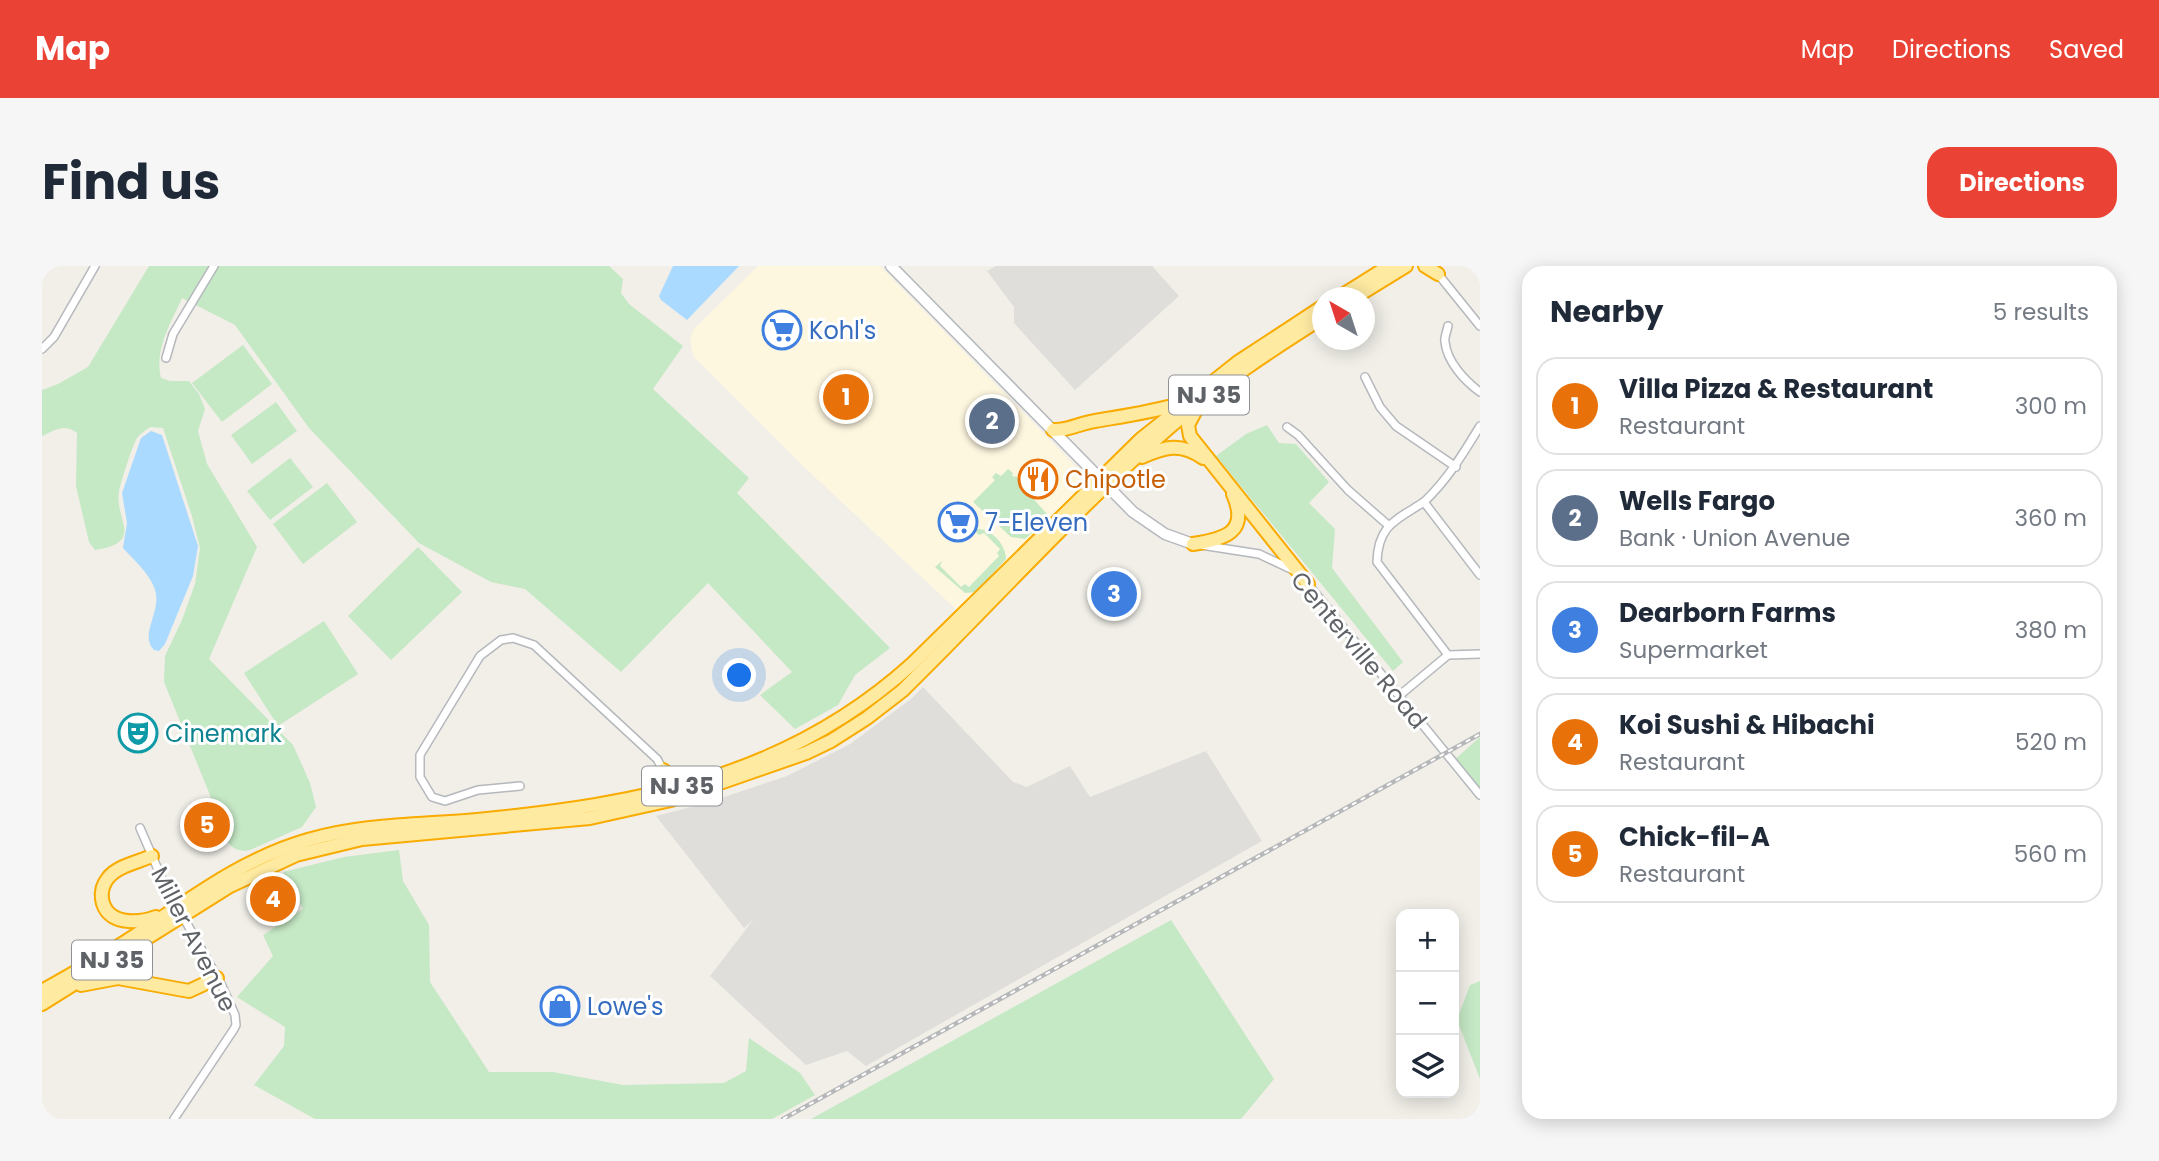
<!DOCTYPE html>
<meta charset="utf-8">
<style>
body{margin:0;font-family:Poppins,sans-serif;background:#f6f6f7;color:#1f2937}
.controls{position:absolute;right:21px;bottom:21px;display:grid;overflow:hidden;border-radius:14px;box-shadow:0 4px 18px #0003}
.controls button{width:63px;height:63px;display:grid;place-items:center;padding:0;border:0;border-bottom:2px solid #e0e1e3;background:#fff;color:#1f2937;font:35px sans-serif}
.compass{position:absolute;left:1270px;top:21px;width:63px;height:63px;border-radius:50%;background:#fff;box-shadow:0 4px 18px #0003;rotate:321deg}
.you{position:absolute;left:698px;top:410px;width:24px;height:24px;margin:-18px;border:5px solid #fff;border-radius:50%;background:#1a73e8;box-shadow:0 0 0 10px #1a73e833}
.badge{display:grid;place-items:center;width:46px;height:46px;border-radius:50%;background:#ea4335;color:#fff;font-size:23px;font-weight:700}
.pin{position:absolute;translate:-50% -50%;border:4px solid #fff;box-shadow:0 2px 7px #0006}
.list{margin:0;padding:0;list-style:none}
h2{display:flex;justify-content:space-between;align-items:center;height:91px;margin:0;padding:0 28px;font-size:30px}
h2 small{font-size:23px;font-weight:400;color:#747a83}
.list li{display:grid;grid-template-columns:46px 1fr auto;gap:21px;align-items:center;box-sizing:border-box;height:98px;margin:0 14px 14px;padding:0 14px;border:2px solid #e0e1e3;border-radius:21px}
.list b{display:block;font-size:26px;white-space:nowrap}
.list p{margin:0;font-size:23px;white-space:nowrap;color:#747a83}
.list em{font-size:23px;font-style:normal;color:#747a83}
.icon{flex:none;width:38px;height:38px;fill:none;stroke:currentColor;stroke-width:2;stroke-linecap:round;stroke-linejoin:round}
.map{position:relative;flex:none;width:1438px;height:853px;overflow:hidden;border-radius:21px}
header{display:flex;align-items:center;gap:42px;box-sizing:border-box;height:98px;padding:0 35px;background:#ea4335;color:#fff}
header strong{font-size:33px}
nav{display:flex;gap:38px;margin-inline-start:auto;font-size:24px}
.intro{display:flex;align-items:center;justify-content:space-between;box-sizing:border-box;height:168px;padding:0 42px}
h1{margin:0;font-size:49px}
.button{padding:18px 32px;border-radius:21px;background:#ea4335;color:#fff;font-size:24px;font-weight:700}
main{display:flex;gap:42px;padding:0 42px}
aside{flex:1;background:#fff;border-radius:21px;box-shadow:0 4px 18px #0003}
.map>svg:first-child{display:block}
</style>
<header>
<strong>Map</strong>
<nav><a>Map</a><a>Directions</a><a>Saved</a></nav>
</header>
<div class="intro"><h1>Find us</h1><a class="button">Directions</a></div>
<main>
<div class="map">
<svg width="1438" height="853" viewBox="0 0 1438 853">
<rect width="100%" height="100%" fill="#f1efe8"/>
<!-- commercial -->
<path fill="#fef7e0" d="M716 0H838L1040 207 1043 211 1041 218 916 345 757 196 651 90 648 72 652 63Z"/>
<!-- industrial -->
<g fill="#e0deda">
<path d="M954 0H1110L1137 30 1033 124 972 57V41L945 5Z"/>
<path d="M881 421 971 516 985 521 1028 500 1048 531 1164 485 1220 575 824 800 805 785 764 799 668 710 712 653 702 662 614 550 661 538 745 510 808 478 869 433Z"/>
</g>
<!-- green -->
<g fill="#c5e8c5">
<path d="M107 0H567L581 13 579 27 587 38 641 80 611 123 707 212 695 227 848 382 813 409 796 439 753 463 718 429 750 406 666 317 579 406 483 323 449 316 377 277 267 162 193 59 140 32C129 57 112 84 119 112L128 115H147L157 128 163 143 156 165 165 198 215 281 167 393 251 479 268 517 274 541 260 561 208 584C182 591 170 549 168 529L122 416 123 390 140 354 153 318 158 282 150 250 121 162 108 161C104 164 98 168 95 172 90 180 79 216 77 225 72 254 104 276 53 284L47 276 34 220 35 167C23 157 13 164 0 170V124L16 118 46 101Z"/>
<path d="M201 79 230 118 180 156 150 117Z"/>
<path d="M234 136 255 165 210 198 189 169Z"/>
<path d="M1225 159 1237 177 1254 178 1287 216 1267 237 1293 263 1290 302 1361 396 1351 405 1174 190 1204 168Z"/>
<path d="M248 192 271 221 228 254 205 225Z"/>
<path d="M966 203 971 207 970 209 972 211 974 210 988 224 986 227 1006 249V253L983 273 969 271 931 236 953 214 950 211 954 207 959 210Z"/>
<path d="M285 217 315 256 261 298 231 258Z"/>
<path d="M934 263C949 262 964 278 964 293L934 326 923 327 893 301 900 295 898 300 919 321 923 318 927 321 957 290 955 287 958 283 942 267 937 269 933 265Z"/>
<path d="M376 281 420 326 349 394 306 350Z"/>
<path d="M282 355 316 408 236 460 202 407Z"/>
<path d="M1438 471V527L1412 494Z"/>
<path d="M357 584 361 615 387 659 388 716 447 806H511L581 819 682 817 704 805 707 772 758 807 773 829 730 853H273L212 819 242 780 243 761 195 731 231 690 221 669 261 643 241 606 302 591Z"/>
<path d="M1129 654 1232 813 1199 853H769Z"/>
<path d="M1438 715V813L1415 754 1428 719Z"/>
</g>
<!-- water -->
<g fill="#aadaff">
<path d="M631 0H697L645 54 619 34 617 30Z"/>
<path d="M109 165 120 169 156 280 151 310 123 378 117 385 112 384C96 368 122 344 112 321 106 306 92 294 81 282L85 257 80 227 99 172Z"/>
</g>
<g fill="none" stroke-linecap="round" stroke-linejoin="round">
<defs>
<g id="minor">
<path d="M1396 8 1438 60"/>
<path d="M1406 60C1405 65 1402 72 1403 76 1405 96 1423 115 1438 126"/>
<path d="M0 83 12 71 53 0"/>
<path d="M124 92 131 68 172 0"/>
<path d="M1323 111 1338 141 1354 160 1414 201"/>
<path d="M1245 161 1256 169 1306 224 1346 259"/>
<path d="M1382 236C1406 213 1421 188 1438 160"/>
<path d="M1159 279 1217 288 1251 304"/>
<path d="M1438 309 1382 236C1354 254 1336 259 1335 296L1406 389 1438 388"/>
<path d="M1265 317 1438 529"/>
<path d="M1358 429 1406 389"/>
<path d="M478 520 436 524 403 535 390 531 378 511V489L438 390 459 374 471 372 492 379 615 493 621 504"/>
<path d="M98 562 121 615 180 720 193 749 194 759 192 763 132 853"/>
</g>
<path id="tertiary" d="M849 0 1091 246 1123 268 1151 278"/>
<g id="trunk">
<path d="M1383 0 1396 8"/>
<path d="M1296 32 1347 0"/>
<path d="M1312 32 1364 0"/>
<path d="M1155 142 1146 159 1148 170 1266 318"/>
<path d="M1011 164C1026 165 1038 157 1053 155 1082 150 1110 146 1138 138"/>
<path d="M1100 191C1122 181 1139 176 1161 192"/>
<path d="M1151 278C1182 273 1208 267 1191 228"/>
<path d="M621 504 633 514H646"/>
<path d="M110 590C96 596 75 600 66 612 61 618 59 625 60 633 64 659 95 658 114 651"/>
<path d="M39 719 76 712 147 725 175 712"/>
<path d="M0 725C34 706 67 687 100 665 154 629 203 592 266 574 321 558 378 559 435 554 598 538 744 512 870 398L1099 173 1196 96 1280 41"/>
<path d="M0 738 188 620 254 589 320 573 548 552 629 534 764 487 789 475 825 452 860 425C950 337 1034 242 1129 160 1176 119 1228 85 1280 52"/>
</g>
</defs>
<!-- minor casing -->
<use href="#minor" stroke="#b5b8bc" stroke-width="10"/>
<!-- tertiary casing -->
<use href="#tertiary" stroke="#b5b8bc" stroke-width="13"/>
<!-- trunk casing -->
<use href="#trunk" stroke="#f9ab00" stroke-width="16"/>
<!-- minor -->
<use href="#minor" stroke="#fff" stroke-width="7"/>
<!-- tertiary -->
<use href="#tertiary" stroke="#fff" stroke-width="10"/>
<!-- trunk -->
<use href="#trunk" stroke="#feeaa1" stroke-width="12"/>
<defs>
<path id="rail" d="M741 853 1438 468"/>
</defs>
<!-- rail casing -->
<use href="#rail" stroke="#b6b7b8" stroke-width="4.5"/>
<!-- rail -->
<use href="#rail" stroke="#fff" stroke-width="2" stroke-dasharray="5" stroke-linecap="butt"/>
</g>
<!-- icons -->
<defs>
<symbol id="supermarket-ring" viewBox="-11 -11 22 22"><circle r="9.5" fill="#fff" stroke="#3f7fe0" stroke-width="1.5"/><path d="M-6-5.5h2.5l.6 2H6L4.5 2H-2.5L-4.4-4H-6ZM-1.5 3.2a1.3 1.3 0 1 0 .1 0ZM3 3.2a1.3 1.3 0 1 0 .1 0Z" fill="#3f7fe0"/></symbol>
<symbol id="restaurant-ring" viewBox="-11 -11 22 22"><circle r="9.5" fill="#fff" stroke="#e8710a" stroke-width="1.5"/><path d="M-5-6h1v4h1v-4h1v4h1v-4h1v5L-1.5 .5V6h-2V.5L-5-1ZM5-6V6H3V1.5H1.5Q1.5-4 5-6Z" fill="#e8710a"/></symbol>
<symbol id="theatre-ring" viewBox="-11 -11 22 22"><circle r="9.5" fill="#fff" stroke="#0f9aa8" stroke-width="1.5"/><path d="M-5-5.5Q0-4 5-5.5V0Q5 5 0 6Q-5 5-5 0ZM-3.3-2.5H-1v1.5H-3.3ZM1-2.5H3.3v1.5H1ZM-2.8 1Q0 5.5 2.8 1Z" fill="#0f9aa8"/></symbol>
<symbol id="shop-ring" viewBox="-11 -11 22 22"><circle r="9.5" fill="#fff" stroke="#3f7fe0" stroke-width="1.5"/><path d="M-5-2.5h2.3a2.7 3.5 0 0 1 5.4 0H5L5.5 6h-11ZM-1.5-2.5h3a1.5 2.3 0 0 0-3 0Z" fill="#3f7fe0"/></symbol>
</defs>
<g fill-rule="evenodd">
<use href="#supermarket-ring" x="718" y="42" width="44" height="44"/>
<use href="#restaurant-ring" x="974" y="191" width="44" height="44"/>
<use href="#supermarket-ring" x="894" y="234" width="44" height="44"/>
<use href="#theatre-ring" x="74" y="445" width="44" height="44"/>
<use href="#shop-ring" x="496" y="718" width="44" height="44"/>
</g>
<g text-anchor="middle" dominant-baseline="central" stroke-width="6" stroke-linejoin="round" paint-order="stroke">
<!-- shield labels -->
<g fill="#fff" stroke="#8f9295" stroke-width="2">
<rect x="1127" y="109.5" width="80" height="39" rx="5"/>
<rect x="600" y="500.5" width="80" height="39" rx="5"/>
<rect x="30" y="674.5" width="80" height="39" rx="5"/>
</g>
<g font-size="23" font-weight="bold" fill="#5f6368">
<text x="1167" y="129">NJ 35</text>
<text x="640" y="520">NJ 35</text>
<text x="70" y="694">NJ 35</text>
</g>
<!-- shop labels -->
<g font-size="24" fill="#366cbe" stroke="#fff" text-anchor="start">
<text x="767" y="64">Kohl's</text>
<text x="943" y="256">7-Eleven</text>
<text x="545" y="740">Lowe's</text>
</g>
<!-- food labels -->
<g font-size="24" fill="#c56008" stroke="#fff" text-anchor="start">
<text x="1023" y="213">Chipotle</text>
</g>
<!-- street labels -->
<g font-size="24" fill="#5f6368" stroke="#fff">
<text transform="translate(1317 384) rotate(50)">Centerville Road</text>
<text transform="translate(152 673) rotate(63)">Miller Avenue</text>
</g>
<!-- culture labels -->
<g font-size="24" fill="#0d838f" stroke="#fff" text-anchor="start">
<text x="123" y="467">Cinemark</text>
</g>
</g>
</svg>
<div class="controls">
<button>+</button>
<button>−</button>
<button><svg class="icon" aria-label="layers" viewBox="0 0 24 24"><path d="M12 4l9 5-9 5-9-5zM3 14l9 5 9-5"/></svg></button>
</div>
<svg class="compass" viewBox="-18 -18 36 36"><path d="M0-13l5 13h-10z" fill="#e53935"/><path d="M0 13l5-13h-10z" fill="#747a83"/></svg>
<div class="you"></div>
<div class="pin badge" style="left:804px;top:131px;background:#e8710a">1</div>
<div class="pin badge" style="left:950px;top:155px;background:#5c6f8a">2</div>
<div class="pin badge" style="left:1072px;top:328px;background:#3f7fe0">3</div>
<div class="pin badge" style="left:231px;top:633px;background:#e8710a">4</div>
<div class="pin badge" style="left:165px;top:559px;background:#e8710a">5</div>
</div>
<aside>
<h2>Nearby<small>5 results</small></h2>
<ul class="list">
<li><span class="badge" style="background:#e8710a">1</span><div><b>Villa Pizza &amp; Restaurant</b><p>Restaurant</p></div><em>300 m</em></li>
<li><span class="badge" style="background:#5c6f8a">2</span><div><b>Wells Fargo</b><p>Bank · Union Avenue</p></div><em>360 m</em></li>
<li><span class="badge" style="background:#3f7fe0">3</span><div><b>Dearborn Farms</b><p>Supermarket</p></div><em>380 m</em></li>
<li><span class="badge" style="background:#e8710a">4</span><div><b>Koi Sushi &amp; Hibachi</b><p>Restaurant</p></div><em>520 m</em></li>
<li><span class="badge" style="background:#e8710a">5</span><div><b>Chick-fil-A</b><p>Restaurant</p></div><em>560 m</em></li>
</ul>
</aside>
</main>
